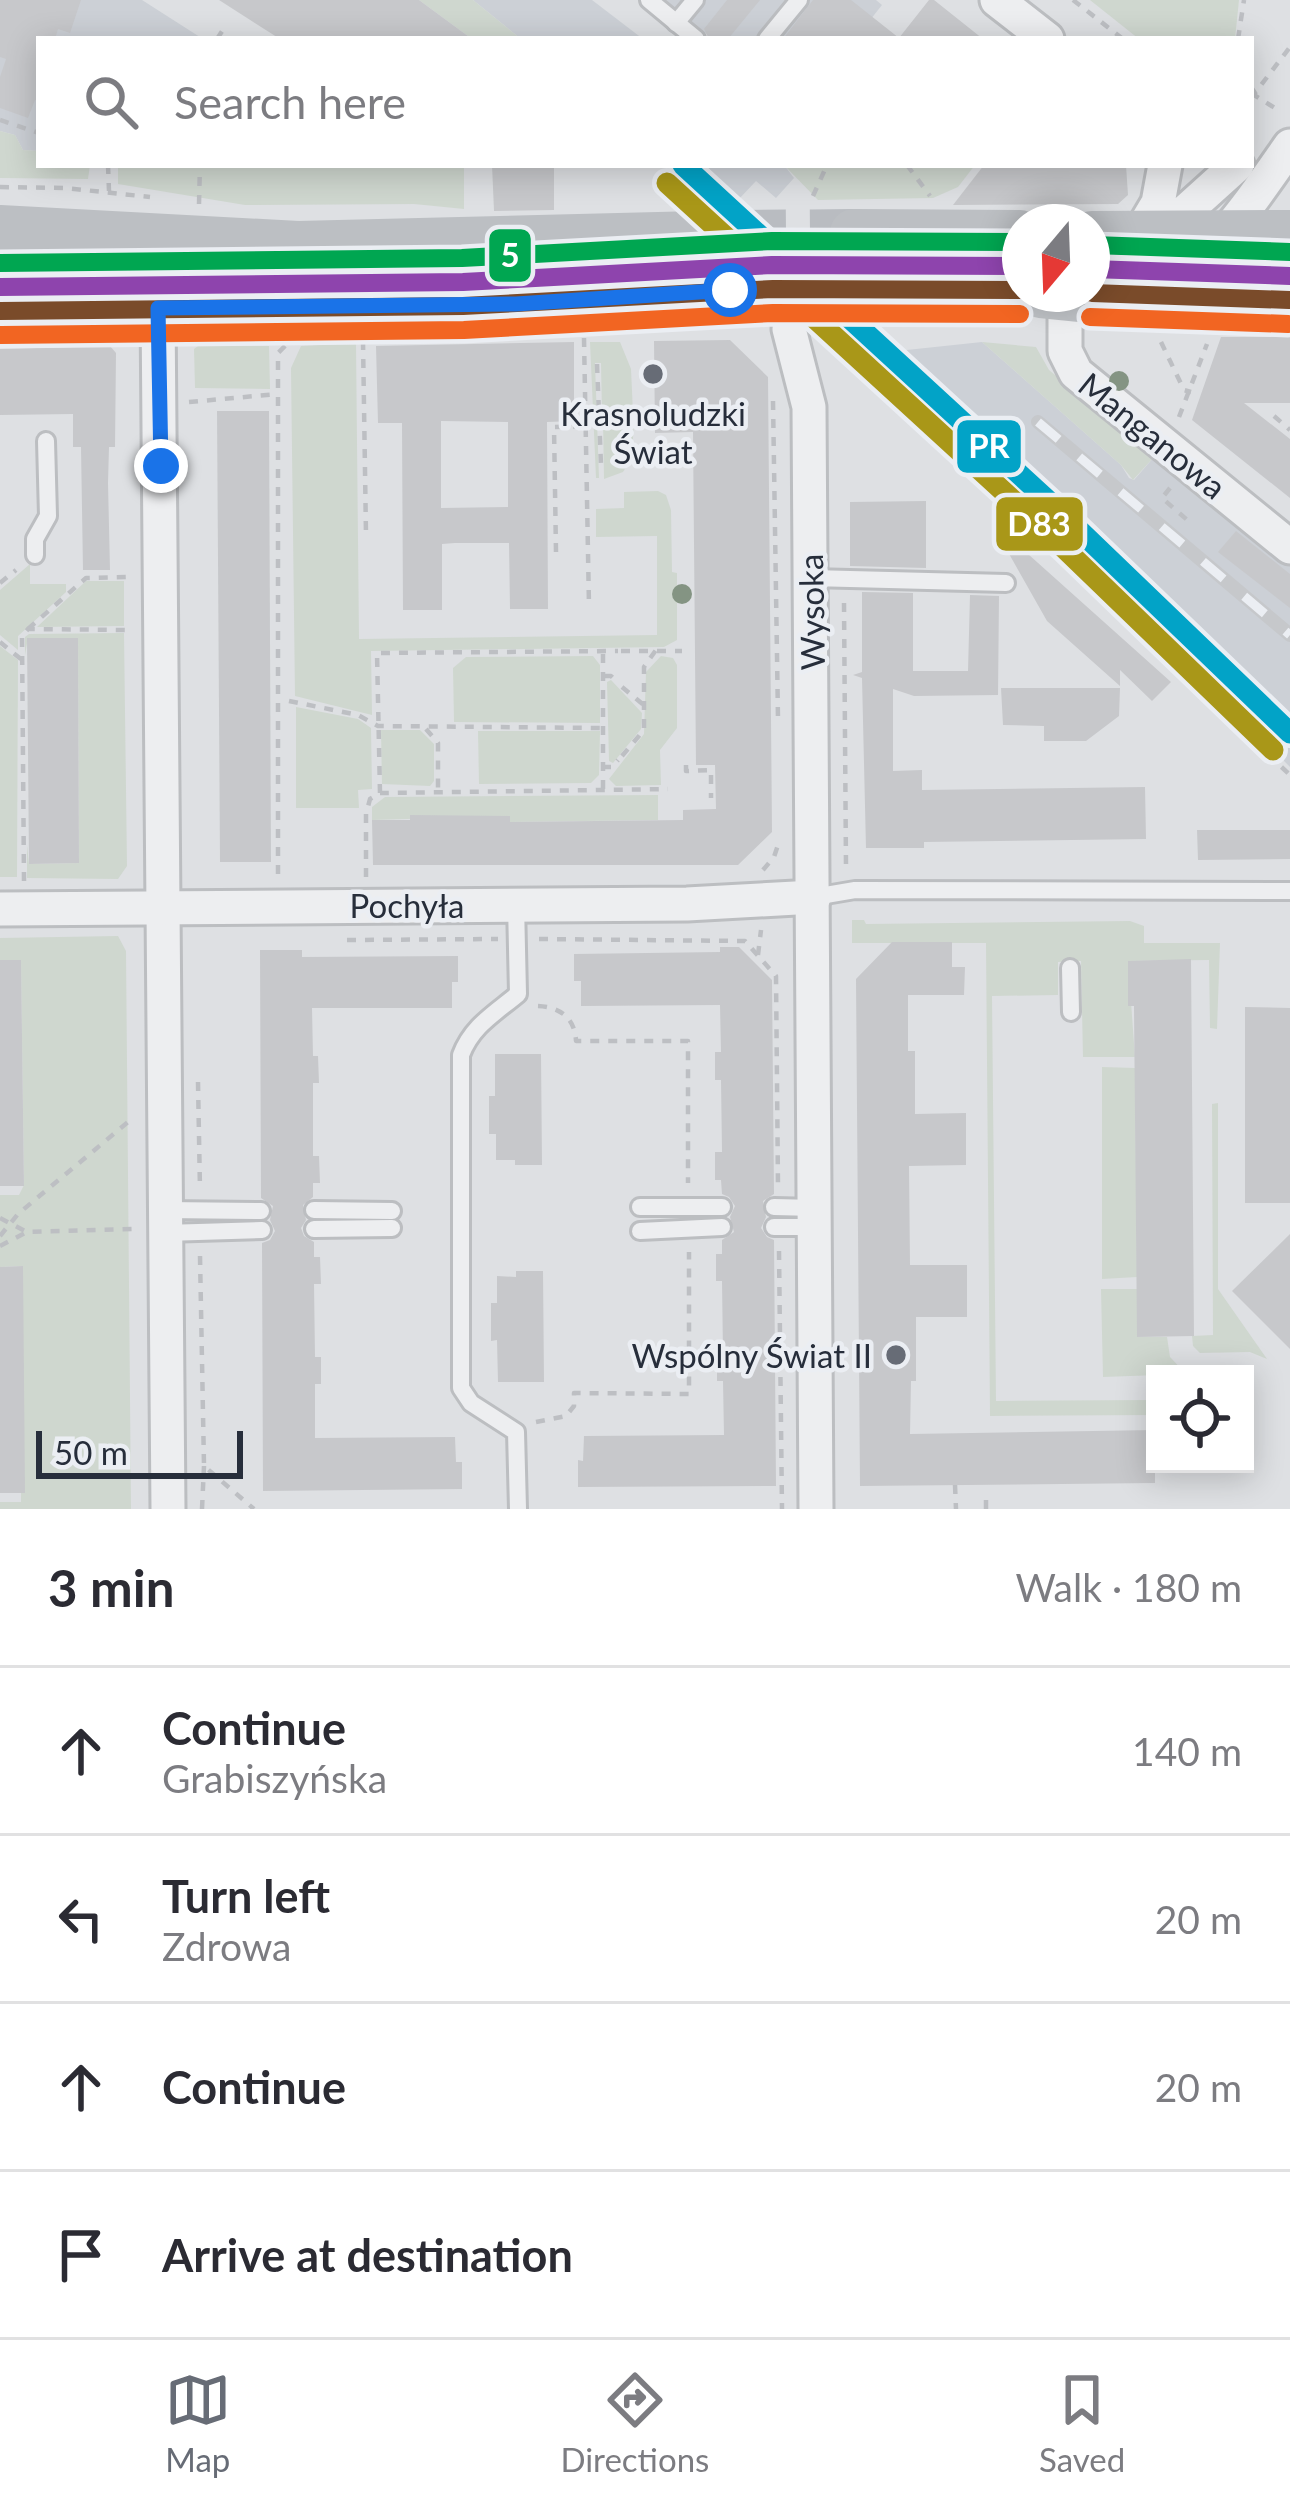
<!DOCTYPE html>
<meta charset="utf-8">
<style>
body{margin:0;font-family:Lato,sans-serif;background:#f7f7f7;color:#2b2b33}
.controls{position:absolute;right:36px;bottom:36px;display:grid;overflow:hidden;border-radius:0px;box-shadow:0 6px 30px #0003}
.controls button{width:108px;height:108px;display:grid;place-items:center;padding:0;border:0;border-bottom:3px solid #e1e1e2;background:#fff;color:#2b2b33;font:60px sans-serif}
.compass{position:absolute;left:1002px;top:204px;width:108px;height:108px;border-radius:50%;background:#fff;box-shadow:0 6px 30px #0003;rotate:199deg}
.scale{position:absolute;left:36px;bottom:30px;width:207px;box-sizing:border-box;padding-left:12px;border:6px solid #272e3b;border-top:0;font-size:33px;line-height:42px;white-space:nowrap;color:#272e3b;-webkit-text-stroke:9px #ebeef3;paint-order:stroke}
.stop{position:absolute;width:36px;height:36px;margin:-27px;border:9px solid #1a73e8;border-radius:50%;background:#fff}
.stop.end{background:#1a73e8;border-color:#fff;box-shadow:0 3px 12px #0008}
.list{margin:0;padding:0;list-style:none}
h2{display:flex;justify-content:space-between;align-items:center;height:156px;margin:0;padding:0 48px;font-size:51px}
h2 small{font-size:39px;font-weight:400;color:#7c7c81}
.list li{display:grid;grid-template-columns:78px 1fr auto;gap:36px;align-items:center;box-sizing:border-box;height:168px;padding:0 48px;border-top:3px solid #e1e1e2}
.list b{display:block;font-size:45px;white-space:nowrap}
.list p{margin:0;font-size:39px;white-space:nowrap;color:#7c7c81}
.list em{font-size:39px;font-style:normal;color:#7c7c81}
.icon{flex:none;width:66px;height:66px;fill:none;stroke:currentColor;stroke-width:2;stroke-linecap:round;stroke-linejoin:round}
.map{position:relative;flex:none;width:1290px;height:1509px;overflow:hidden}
.search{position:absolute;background:#fff;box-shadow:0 6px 30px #0003;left:36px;right:36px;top:36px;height:132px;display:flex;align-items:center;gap:30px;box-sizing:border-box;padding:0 42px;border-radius:0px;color:#7c7c81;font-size:45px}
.sheet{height:828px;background:#fff}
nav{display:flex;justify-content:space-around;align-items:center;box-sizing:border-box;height:168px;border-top:3px solid #e1e1e2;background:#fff;font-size:33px;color:#7c7c81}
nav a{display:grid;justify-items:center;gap:6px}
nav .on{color:#676c76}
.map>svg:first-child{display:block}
</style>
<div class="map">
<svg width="1290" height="1509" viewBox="0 0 1290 1509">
<rect width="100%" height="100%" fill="#dee0e3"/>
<!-- built -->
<g fill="#ccd0d6">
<path d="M0 0H142L203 39H39V151L23 150 15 135 0 131Z"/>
<path d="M473 0H592L643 39H521Z"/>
<path d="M662 0H876L882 5 855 39H713Z"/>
<path d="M664 165H784L794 178 776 198 756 181 739 199 720 182 701 201Z"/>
<path d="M982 342 1121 465 1129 478 1134 480 1154 457 1259 546 1262 544 1290 566V767L1186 662 850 356Z"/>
</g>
<!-- green -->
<g fill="#cfd7cf">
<path d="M419 0H473L521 39H472Z"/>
<path d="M1090 0H1239L1235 39H1139Z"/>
<path d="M0 131 15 135 23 150 39 151V165H90L88 179 0 178Z"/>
<path d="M118 165H464V209L414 204 245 205 118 184Z"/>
<path d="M784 165H975L958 187 933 198 818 200Z"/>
<path d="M590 342H620L631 369 633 413 602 414 601 363H595L599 478H596Z"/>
<path d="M982 342 1036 347 1049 370 1154 457 1133 480 1121 465Z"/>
<path d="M356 343 359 639 657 635V536L596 537V509L624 508V492L658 491 666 495 671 510 672 572 677 573V640L664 647 371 651 372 715 295 696 291 368 301 346Z"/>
<path d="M198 346H269L270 389 195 388 194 349Z"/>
<path d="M634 418 632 458 623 472 604 479 603 419Z"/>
<path d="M30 564V584H66V592L18 636V650L0 635V590Z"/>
<path d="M86 581H124V626L37 627Z"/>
<path d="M124 633 127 866 118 879 27 878V845L29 864 79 863 78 639 28 638 25 655V637L29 634Z"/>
<path d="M0 646 18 660 17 877H0Z"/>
<path d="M593 656 600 665V723L454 722 453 668 466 657Z"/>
<path d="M661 656 673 658 677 665V728L660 750 661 785 616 786 609 779 644 734 646 672Z"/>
<path d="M611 680 642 713 641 729 613 763 609 761 607 682Z"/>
<path d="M296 707 358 719 371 728 372 789 358 790 359 808H296Z"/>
<path d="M381 730H420L434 744V781L430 786 382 784Z"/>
<path d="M478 731H600L599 775 591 783 479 784Z"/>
<path d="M658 795V820L510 822 509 816 372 820V807L385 797Z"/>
<path d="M852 920H864L866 924 1130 921 1144 926V943H1220L1217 1029 1210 1028 1209 960 1128 961 1135 1057H1083L1081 961 1058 962V995L992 996 996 1401 1155 1400V1415L990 1416 986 943H852Z"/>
<path d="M118 936 126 951 131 1509H0V1502H21L22 1266 0 1267V1195H19L24 1185 21 961 0 960V938Z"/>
<path d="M1102 1067 1135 1068 1137 1277 1102 1279Z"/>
<path d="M1218 1103V1289L1267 1359 1250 1352 1200 1353 1193 1346 1192 1336 1213 1335 1212 1104Z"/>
<path d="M1101 1289H1137V1337H1167L1170 1357 1186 1374 1103 1377Z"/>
</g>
<!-- building -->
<g fill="#c7c8cb" fill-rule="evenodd">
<path d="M0 0H81L70 33 58 29 55 39H39V101L35 100 28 118 0 108V77L6 59 0 57Z"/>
<path d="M219 0H419L472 39H280Z"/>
<path d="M727 0H760L728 39H709L704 29Z"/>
<path d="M813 0H851L899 38 929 0H934L983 39H783Z"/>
<path d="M492 165H554V210L494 211Z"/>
<path d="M984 165H1126L1128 195 1118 204 953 205Z"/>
<path d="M1221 337H1290V403H1244L1290 439V498L1192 420Z"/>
<path d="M730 340 768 377 772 832 738 865H373L372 820H410V815L510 816V822L683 820V810L716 809 715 765H696L693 432 655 433 654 341Z"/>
<path d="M574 342V421L547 422 548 609H510L509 543H455L442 544V610H403L402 423H378L376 346ZM441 421 508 422V507L441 508Z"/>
<path d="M110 346 116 353 115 447H109L108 483 110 570H83L81 447H73V414L0 415V349Z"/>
<path d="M217 411H269L271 862H220Z"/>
<path d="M926 501V568L850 566V502Z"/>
<path d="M998 527 1171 682 1152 701 1120 670V686L1047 621 995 529Z"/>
<path d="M1236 531 1290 574V608L1218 552Z"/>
<path d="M862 592 913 593V671H968L970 595 999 596 998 695 914 696 893 689V771L922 770V790L1145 787 1146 839 924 842V848H866L862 678 853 675 862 672Z"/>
<path d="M27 638H78L79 863 29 864Z"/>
<path d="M1001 688H1120L1119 716 1086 741H1044V726L1003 725Z"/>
<path d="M1197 830H1290V859L1198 860Z"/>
<path d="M892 942H952V967H965L964 995H908V1051H915V1114L966 1113V1165L909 1166 910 1265H967V1317H916V1381H911L910 1434 1155 1430V1483L860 1486 856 979Z"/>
<path d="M720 947H739L772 980 774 1194 763 1201 766 1217 761 1228 767 1237 774 1240 776 1486 578 1487V1460L583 1461 584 1436 724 1435 723 1381H717V1354H723L722 1281H716V1254H722V1240L734 1232 730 1217 735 1206 729 1197 722 1194 721 1180H715V1152H722L721 1080H715V1052H721L720 1005 581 1006V981H574V954L720 952Z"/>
<path d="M260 950H302V957L458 956V982H452V1008H312L313 1056H318L319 1083H313V1156H319L320 1183H313V1197L303 1205 306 1220 301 1228 304 1236 314 1242V1257H320L321 1284H314L315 1357H321V1384H315V1438L455 1437 456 1462H462V1489L263 1491 262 1243 270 1240 275 1231 270 1220 273 1206 261 1198Z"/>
<path d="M1191 959 1194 1336 1137 1337 1134 1006H1128V961Z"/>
<path d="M0 960H21L24 1186H0Z"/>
<path d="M1245 1007 1290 1008V1203H1245Z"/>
<path d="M495 1054H541L542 1165H515V1160H496V1134H489V1096H495Z"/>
<path d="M1290 1234V1349L1232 1291Z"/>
<path d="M23 1266 25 1493H0V1267Z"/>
<path d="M516 1271H543L544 1382H498L497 1340 491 1341V1303H497V1276L516 1277Z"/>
</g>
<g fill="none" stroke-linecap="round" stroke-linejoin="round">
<!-- secondary-tunnel -->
<g stroke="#b9bcc1" stroke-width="48" stroke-dasharray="48 24" stroke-linecap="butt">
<path d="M738 234 854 233"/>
<path d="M794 285 911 286"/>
</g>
<defs>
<g id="service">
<path d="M649 0 696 39"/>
<path d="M676 23 695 0"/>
<path d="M767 39 799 0"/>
<path d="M1200 256 1225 264 1282 271"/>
<path d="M1184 284 1253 274"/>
<path d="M35 555V539L48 516 46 441"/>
<path d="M811 578 1006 583"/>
<path d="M814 897 855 890 1290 891"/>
<path d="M516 904 518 994C494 1014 472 1026 461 1055V1388L471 1403 516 1432 518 1509"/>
<path d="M1070 968 1071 1012"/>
<path d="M640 1207H722"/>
<path d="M774 1207 815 1208"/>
<path d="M165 1210 261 1211"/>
<path d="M314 1210 392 1211"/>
<path d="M774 1227H815"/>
<path d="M314 1229 392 1228"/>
<path d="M640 1231 722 1227"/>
<path d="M165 1233 262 1230"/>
</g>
<g id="minor">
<path d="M997 0 1047 39"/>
<path d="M1146 231 1186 211 1237 165"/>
<path d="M1139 235 1158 203 1165 165"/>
<path d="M801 293 789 329 809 407 816 1509"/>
<path d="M1065 297V351L1076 373 1290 547"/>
<path d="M1140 305C1214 258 1241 216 1290 146"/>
<path d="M158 308 168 1509"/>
<path d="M0 909 687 904 814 897"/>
</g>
</defs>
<!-- service casing -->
<use href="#service" stroke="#bcbec1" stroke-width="22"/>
<!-- minor casing -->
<use href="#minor" stroke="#bcbec1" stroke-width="39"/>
<!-- path -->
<g stroke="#bdbfc3" stroke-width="4.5" stroke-dasharray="9 9" stroke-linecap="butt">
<path d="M1073 0 1123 39"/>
<path d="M217 39 226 25"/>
<path d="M1238 39 1244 0"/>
<path d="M1251 87 1255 93 1290 47"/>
<path d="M1251 93 1278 110"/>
<path d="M0 120 39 133"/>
<path d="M108 165 109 191"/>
<path d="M907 165 930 196"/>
<path d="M0 187 65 188 150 197"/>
<path d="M813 196 827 165"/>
<path d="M199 204 200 165"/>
<path d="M822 336 1290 775"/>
<path d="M584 338 589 606"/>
<path d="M363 341 366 535"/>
<path d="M1161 342 1184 390 1191 392"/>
<path d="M597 364 601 465"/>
<path d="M773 401 778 719"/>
<path d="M189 402 278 394"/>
<path d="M643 411 691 408"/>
<path d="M601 416 643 415"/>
<path d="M1274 416 1290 430"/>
<path d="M1179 417 1207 344"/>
<path d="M1170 488 1162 498 1193 525"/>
<path d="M556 552 554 427 585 426"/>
<path d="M0 583 16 570"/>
<path d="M844 603 846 867"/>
<path d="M28 629 86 578 128 577"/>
<path d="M0 642 22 660"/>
<path d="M621 651H682"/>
<path d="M604 676H611L618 683"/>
<path d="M622 687 645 706"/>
<path d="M289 701 358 715 378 726 604 728"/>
<path d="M426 729 438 743V791"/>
<path d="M622 756 644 730V667L656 650"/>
<path d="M686 765V771L711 770V798"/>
<path d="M602 767H612L618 760"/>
<path d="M603 789V651"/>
<path d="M380 793 377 653 618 651"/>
<path d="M763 870 774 857 780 839"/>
<path d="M278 874V353L287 344"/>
<path d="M366 877V814L370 799 380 793 668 789"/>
<path d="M24 881 22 636 28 629 128 630"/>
<path d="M539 939 745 941 776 976 778 1186"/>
<path d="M347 940 498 939"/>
<path d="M758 955 761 930"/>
<path d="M538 1006C560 1007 575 1018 576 1041H688V1183"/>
<path d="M198 1082 200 1190"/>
<path d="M0 1218 27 1232"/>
<path d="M0 1236 18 1214 134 1117"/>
<path d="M0 1246 27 1232 136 1229"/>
<path d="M779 1251 782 1509"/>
<path d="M200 1256 204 1466 254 1509"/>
<path d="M536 1422 566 1416 574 1406V1393L689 1394V1252"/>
<path d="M955 1485 956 1509"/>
<path d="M986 1500V1509"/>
<path d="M202 1509 204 1466"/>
</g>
<!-- service -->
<use href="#service" stroke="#edeef0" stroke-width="16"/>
<!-- minor -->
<use href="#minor" stroke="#edeef0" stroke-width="33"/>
<!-- secondary -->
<g stroke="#bcbfc3" stroke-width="48">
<path d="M0 229 298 245 738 234"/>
<path d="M854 233 1020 234"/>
<path d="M1092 235 1290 234"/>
<path d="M911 286 1020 292"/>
<path d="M1041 294 1180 308H1290"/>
<path d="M0 315 158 308 516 305 794 285"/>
</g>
<defs>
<path id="rail" d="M1038 422 1290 635"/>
</defs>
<!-- rail casing -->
<use href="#rail" stroke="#c6c8cb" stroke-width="14"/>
<!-- rail -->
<use href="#rail" stroke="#ebeef3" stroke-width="9" stroke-dasharray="27" stroke-linecap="butt"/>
<defs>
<path id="rail-1" d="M683 165 1055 507 1290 733"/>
<path id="rail-2" d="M667 183 1039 524 1273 750"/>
</defs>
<!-- rail-1 casing -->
<use href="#rail-1" stroke="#ebeef3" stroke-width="30"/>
<!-- rail-2 casing -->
<use href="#rail-2" stroke="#ebeef3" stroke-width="30"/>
<!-- rail-1 -->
<use href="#rail-1" stroke="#02a3c7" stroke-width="21"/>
<!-- rail-2 -->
<use href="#rail-2" stroke="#a99718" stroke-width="21"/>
<defs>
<g id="tram-1">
<path d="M1092 269 1290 276"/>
<path d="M0 287 463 282 772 265 1020 266"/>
</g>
<g id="tram-2">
<path d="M1092 293 1289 300"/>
<path d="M0 311 463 306 773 289 1020 290"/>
</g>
<g id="tram-3">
<path d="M1093 245 1290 252"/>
<path d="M0 263 462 258 772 241 1020 242"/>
</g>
<g id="tram-4">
<path d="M1090 317 1288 324"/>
<path d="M1 335 464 330 773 313 1020 314"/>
</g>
</defs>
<!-- tram-1 casing -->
<use href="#tram-1" stroke="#ebeef3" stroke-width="27"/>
<!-- tram-2 casing -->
<use href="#tram-2" stroke="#ebeef3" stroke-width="27"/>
<!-- tram-3 casing -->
<use href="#tram-3" stroke="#ebeef3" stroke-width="27"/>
<!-- tram-4 casing -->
<use href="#tram-4" stroke="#ebeef3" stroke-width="27"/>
<!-- tram-1 -->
<use href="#tram-1" stroke="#8e44ad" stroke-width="18"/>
<!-- tram-2 -->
<use href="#tram-2" stroke="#7a4b2a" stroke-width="18"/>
<!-- tram-3 -->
<use href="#tram-3" stroke="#00a651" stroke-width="18"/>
<!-- tram-4 -->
<use href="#tram-4" stroke="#f26522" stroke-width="18"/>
</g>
<!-- trees -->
<g fill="#849483">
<circle cx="1119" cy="381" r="10"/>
<circle cx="682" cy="594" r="10"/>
</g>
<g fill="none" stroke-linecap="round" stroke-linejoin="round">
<!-- route -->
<path stroke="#1a73e8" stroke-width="15" d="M161 466 158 308 516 304 730 290"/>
</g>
<!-- markers -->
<g fill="#676c76" stroke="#ebeef3" stroke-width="4.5">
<circle cx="653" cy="374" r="12"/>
<circle cx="896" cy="1355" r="12"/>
</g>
<g text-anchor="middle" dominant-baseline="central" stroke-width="9" stroke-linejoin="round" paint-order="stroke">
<!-- poi labels -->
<g font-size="33" fill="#272e3b" stroke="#ebeef3">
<text x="653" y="413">Krasnoludzki<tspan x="653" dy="38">Świat</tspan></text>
<text x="872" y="1355" text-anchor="end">Wspólny Świat II</text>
</g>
<!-- street labels -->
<g font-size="33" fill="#272e3b" stroke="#ebeef3">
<text transform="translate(1153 435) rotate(39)">Manganowa</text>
<text transform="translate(811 612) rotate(-91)">Wysoka</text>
<text x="407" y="905">Pochyła</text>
</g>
</g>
<g stroke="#ebeef3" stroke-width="4.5">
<rect x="487" y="227" width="46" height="57" rx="12" fill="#00a651"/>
<rect x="955" y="418" width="68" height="57" rx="12" fill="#02a3c7"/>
<rect x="994" y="495" width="91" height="58" rx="12" fill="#a99718"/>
</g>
<g font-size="33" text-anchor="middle" font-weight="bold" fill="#fff">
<text x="510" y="267">5</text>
<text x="989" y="458">PR</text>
<text x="1039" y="536">D83</text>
</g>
</svg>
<div class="controls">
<button><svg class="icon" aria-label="locate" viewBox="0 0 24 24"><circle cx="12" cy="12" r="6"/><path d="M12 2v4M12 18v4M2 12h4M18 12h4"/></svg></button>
</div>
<svg class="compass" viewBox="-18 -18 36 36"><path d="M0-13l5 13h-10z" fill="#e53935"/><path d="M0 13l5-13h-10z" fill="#7c7c81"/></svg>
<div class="scale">50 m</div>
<div class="stop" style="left:730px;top:290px"></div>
<div class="stop end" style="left:161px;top:466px"></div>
<div class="search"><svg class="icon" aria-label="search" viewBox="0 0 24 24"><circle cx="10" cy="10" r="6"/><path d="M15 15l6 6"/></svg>Search here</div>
</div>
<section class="sheet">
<h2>3 min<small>Walk · 180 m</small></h2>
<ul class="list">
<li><svg class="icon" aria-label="ahead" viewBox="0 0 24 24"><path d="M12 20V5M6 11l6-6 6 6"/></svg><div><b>Continue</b><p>Grabiszyńska</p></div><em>140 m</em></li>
<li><svg class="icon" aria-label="left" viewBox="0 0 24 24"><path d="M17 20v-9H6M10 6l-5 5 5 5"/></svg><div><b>Turn left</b><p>Zdrowa</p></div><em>20 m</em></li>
<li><svg class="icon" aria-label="ahead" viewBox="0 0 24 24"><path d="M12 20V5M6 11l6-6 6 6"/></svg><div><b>Continue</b></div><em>20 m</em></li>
<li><svg class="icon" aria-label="arrive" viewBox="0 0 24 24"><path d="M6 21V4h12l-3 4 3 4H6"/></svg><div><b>Arrive at destination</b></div></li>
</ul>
</section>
<nav>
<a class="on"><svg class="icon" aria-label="map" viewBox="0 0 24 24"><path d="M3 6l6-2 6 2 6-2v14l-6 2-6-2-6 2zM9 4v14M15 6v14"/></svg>Map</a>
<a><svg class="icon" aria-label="directions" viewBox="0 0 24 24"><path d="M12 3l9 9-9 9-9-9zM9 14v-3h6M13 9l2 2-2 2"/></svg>Directions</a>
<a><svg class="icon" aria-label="saved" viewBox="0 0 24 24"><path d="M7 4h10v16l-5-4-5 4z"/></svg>Saved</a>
</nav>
